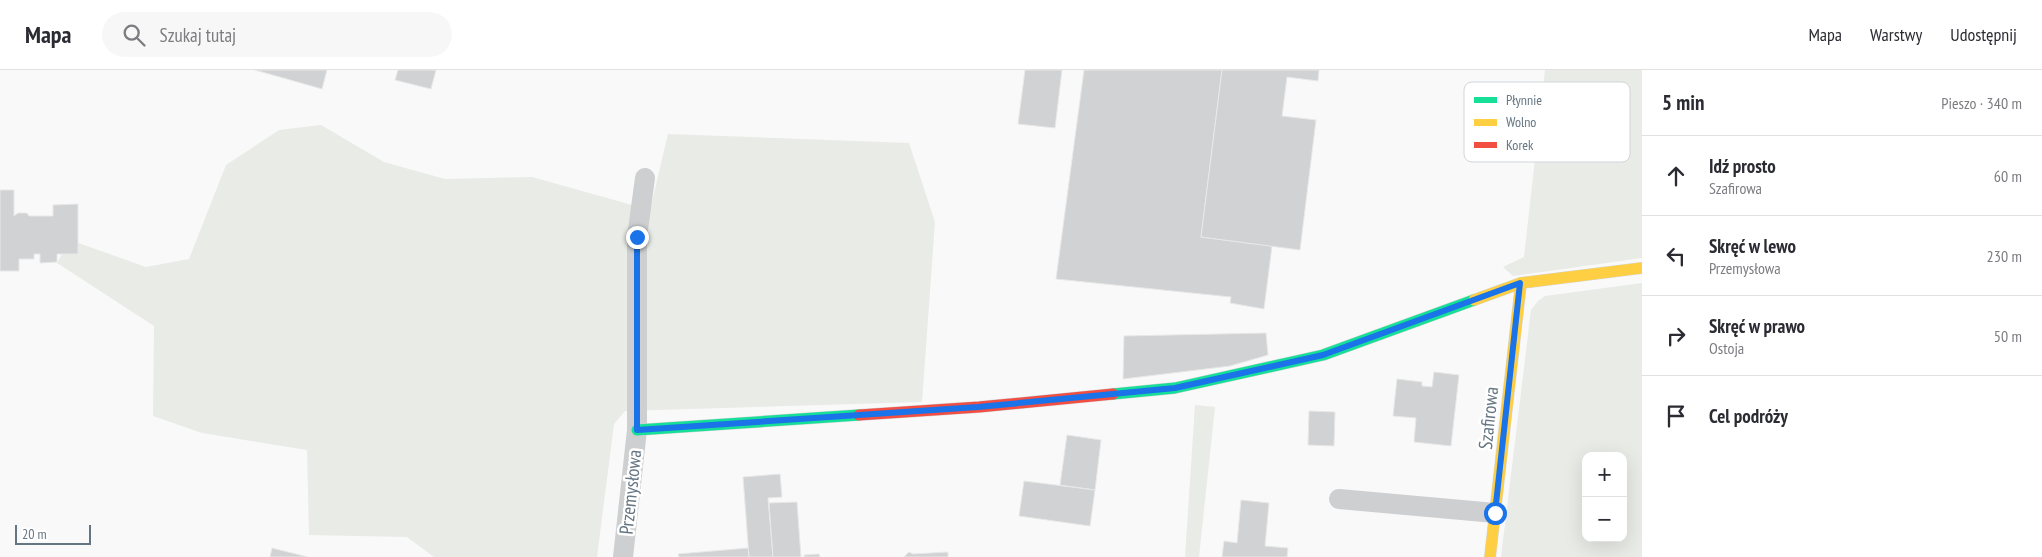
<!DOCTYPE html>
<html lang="pl">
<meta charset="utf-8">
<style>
body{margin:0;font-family:"PT Sans Narrow",sans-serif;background:#f7f7f7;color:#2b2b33}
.controls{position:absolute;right:15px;bottom:15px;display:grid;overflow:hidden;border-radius:10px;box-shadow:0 5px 20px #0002}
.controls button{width:45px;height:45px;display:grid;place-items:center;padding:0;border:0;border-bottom:1px solid #e1e1e2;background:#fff;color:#2b2b33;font:25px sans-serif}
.scale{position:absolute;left:15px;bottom:12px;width:76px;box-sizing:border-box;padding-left:5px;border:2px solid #657683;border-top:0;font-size:14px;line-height:18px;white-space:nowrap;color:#657683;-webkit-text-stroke:4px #fff;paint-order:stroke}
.stop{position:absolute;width:15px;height:15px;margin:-11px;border:4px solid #1a73e8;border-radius:50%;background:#fff}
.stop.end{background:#1a73e8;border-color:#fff;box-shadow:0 1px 5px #0008}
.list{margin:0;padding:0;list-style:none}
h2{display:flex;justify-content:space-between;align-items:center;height:65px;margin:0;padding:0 20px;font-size:21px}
h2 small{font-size:16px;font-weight:400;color:#7c7c81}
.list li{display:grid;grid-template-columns:32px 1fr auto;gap:15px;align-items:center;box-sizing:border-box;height:80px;padding:0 20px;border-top:1px solid #e1e1e2}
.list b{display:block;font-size:19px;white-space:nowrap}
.list p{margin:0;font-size:16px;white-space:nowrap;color:#7c7c81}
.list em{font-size:16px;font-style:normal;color:#7c7c81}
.icon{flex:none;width:28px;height:28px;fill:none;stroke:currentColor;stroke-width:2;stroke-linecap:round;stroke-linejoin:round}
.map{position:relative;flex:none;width:1642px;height:487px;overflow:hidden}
header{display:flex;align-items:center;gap:30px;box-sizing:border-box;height:70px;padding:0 25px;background:#fff;border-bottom:1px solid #e1e1e2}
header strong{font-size:24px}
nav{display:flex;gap:28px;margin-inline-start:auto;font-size:18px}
.search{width:350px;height:45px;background:#f7f7f7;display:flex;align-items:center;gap:12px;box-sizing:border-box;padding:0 18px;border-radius:28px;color:#7c7c81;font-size:19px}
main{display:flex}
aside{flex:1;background:#fff}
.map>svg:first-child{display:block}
</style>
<header>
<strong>Mapa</strong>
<div class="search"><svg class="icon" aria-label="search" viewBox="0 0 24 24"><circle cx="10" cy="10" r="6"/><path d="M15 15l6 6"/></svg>Szukaj tutaj</div>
<nav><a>Mapa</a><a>Warstwy</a><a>Udostępnij</a></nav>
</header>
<main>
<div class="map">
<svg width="1642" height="487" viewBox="0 0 1642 487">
<rect width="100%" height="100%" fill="#f9f9f9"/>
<!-- green -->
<g fill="#e8ebe6" fill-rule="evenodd">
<path d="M1545 0H1642V188L1513 206 1503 197 1524 187Z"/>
<path d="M321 55 384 92 445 109 532 107 650 140 668 64 909 73 935 152 922 332 625 341 614 354 597 487H434L407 467 309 465 307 380 202 363 153 346 154 256 57 193 70 170 146 197 189 189 226 95 279 60Z"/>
<path d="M1642 213V487H1501L1531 240 1538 231 1545 226ZM1586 386H1623V468H1586Z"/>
<path d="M1195 335 1215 337 1199 487H1185Z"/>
</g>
<!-- building -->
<g fill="#d0d2d3" stroke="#e8e8e8">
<path d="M255 0H327L322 19Z"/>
<path d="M398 0H436L431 19 395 10Z"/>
<path d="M1025 0H1062L1055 58 1018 54Z"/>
<path d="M1084 0H1222L1201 167 1272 176 1264 239 1230 233 1231 227 1056 209Z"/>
<path d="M1222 0H1319L1318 11 1287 7 1282 46 1316 50 1300 180 1201 167Z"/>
<path d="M0 120H14V146L18 143H27L29 146H53V135L78 134V184H57V192L40 193V184H34V189H19V201H0Z"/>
<path d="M1266 263 1268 285 1230 296 1123 309 1124 266Z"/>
<path d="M1434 302 1459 305 1451 376 1414 372 1416 348 1393 346 1397 309 1422 312V316L1432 317Z"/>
<path d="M1309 341 1335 342 1334 376 1308 375Z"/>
<path d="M1067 365 1101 370 1095 420 1060 415Z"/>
<path d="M780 404 782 427 768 428 773 487H749L743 407Z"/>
<path d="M1024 411 1095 420 1090 456 1019 446Z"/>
<path d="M1241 430 1269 433 1265 476 1288 478 1287 487H1222L1224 471 1237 473Z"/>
<path d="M797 432 801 487H773L769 433Z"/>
<path d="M272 478 308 487H270Z"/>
<path d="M748 478 749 487H679L678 484Z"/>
<path d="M909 482 913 484 948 482V487H904Z"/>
<path d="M819 484 820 487H804V485Z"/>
</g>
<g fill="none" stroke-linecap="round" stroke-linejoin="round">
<defs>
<g id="fast">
<path d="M1113 324 1175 318 1323 285 1474 230"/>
<path d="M637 360 859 345"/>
</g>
<g id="slow">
<path d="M1474 230 1521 213 1642 198"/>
<path d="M1490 487 1521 213"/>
</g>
<path id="jam" d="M859 345 979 337 1113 324"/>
</defs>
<!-- fast casing -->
<use href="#fast" stroke="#d5d6d7" stroke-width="12"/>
<!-- slow casing -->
<use href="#slow" stroke="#d5d6d7" stroke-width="12"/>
<!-- jam casing -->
<use href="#jam" stroke="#d5d6d7" stroke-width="12"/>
<!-- street -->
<g stroke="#cecfd0" stroke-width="20">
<path d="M1339 429 1495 443"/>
<path d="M623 487 637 360V167L645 108"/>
</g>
<!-- fast -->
<use href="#fast" stroke="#16e098" stroke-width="11"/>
<!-- slow -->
<use href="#slow" stroke="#ffcf43" stroke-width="11"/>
<!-- jam -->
<use href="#jam" stroke="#f24e42" stroke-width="11"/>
</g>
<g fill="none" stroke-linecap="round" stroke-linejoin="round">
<!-- route -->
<path stroke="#1a73e8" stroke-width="6" d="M637 167V360L978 337 1175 318 1323 285 1520 213 1495 443"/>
</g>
<g text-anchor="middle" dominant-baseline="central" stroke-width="5" stroke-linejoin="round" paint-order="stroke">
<!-- street labels -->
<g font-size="19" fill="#657683" stroke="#fff">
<text transform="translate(1488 348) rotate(-84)">Szafirowa</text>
<text transform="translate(630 422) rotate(-84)">Przemysłowa</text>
</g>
</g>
<!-- legend -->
<rect x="1464" y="12" width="166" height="80" rx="8" fill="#fff" stroke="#d1d6da" stroke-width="1"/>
<rect x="1474" y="27" width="23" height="6" fill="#16e098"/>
<rect x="1474" y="49" width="23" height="7" fill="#ffcf43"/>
<rect x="1474" y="72" width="23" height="6" fill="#f24e42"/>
<g font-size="14" fill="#657683">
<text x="1506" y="35">Płynnie</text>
<text x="1506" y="57">Wolno</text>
<text x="1506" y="80">Korek</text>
</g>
</svg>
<div class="controls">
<button>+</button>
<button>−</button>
</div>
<div class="scale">20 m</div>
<div class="stop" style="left:1495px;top:443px"></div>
<div class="stop end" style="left:637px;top:167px"></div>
</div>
<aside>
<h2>5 min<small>Pieszo · 340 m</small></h2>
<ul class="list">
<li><svg class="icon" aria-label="ahead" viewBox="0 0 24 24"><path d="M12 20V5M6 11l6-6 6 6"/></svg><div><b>Idź prosto</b><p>Szafirowa</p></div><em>60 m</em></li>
<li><svg class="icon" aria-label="left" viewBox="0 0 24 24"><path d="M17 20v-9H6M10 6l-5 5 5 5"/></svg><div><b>Skręć w lewo</b><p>Przemysłowa</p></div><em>230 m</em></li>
<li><svg class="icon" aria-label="right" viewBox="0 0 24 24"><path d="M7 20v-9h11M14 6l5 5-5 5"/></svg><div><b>Skręć w prawo</b><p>Ostoja</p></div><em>50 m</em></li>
<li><svg class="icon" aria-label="arrive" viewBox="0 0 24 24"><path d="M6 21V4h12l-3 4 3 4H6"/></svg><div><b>Cel podróży</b></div></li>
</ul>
</aside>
</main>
